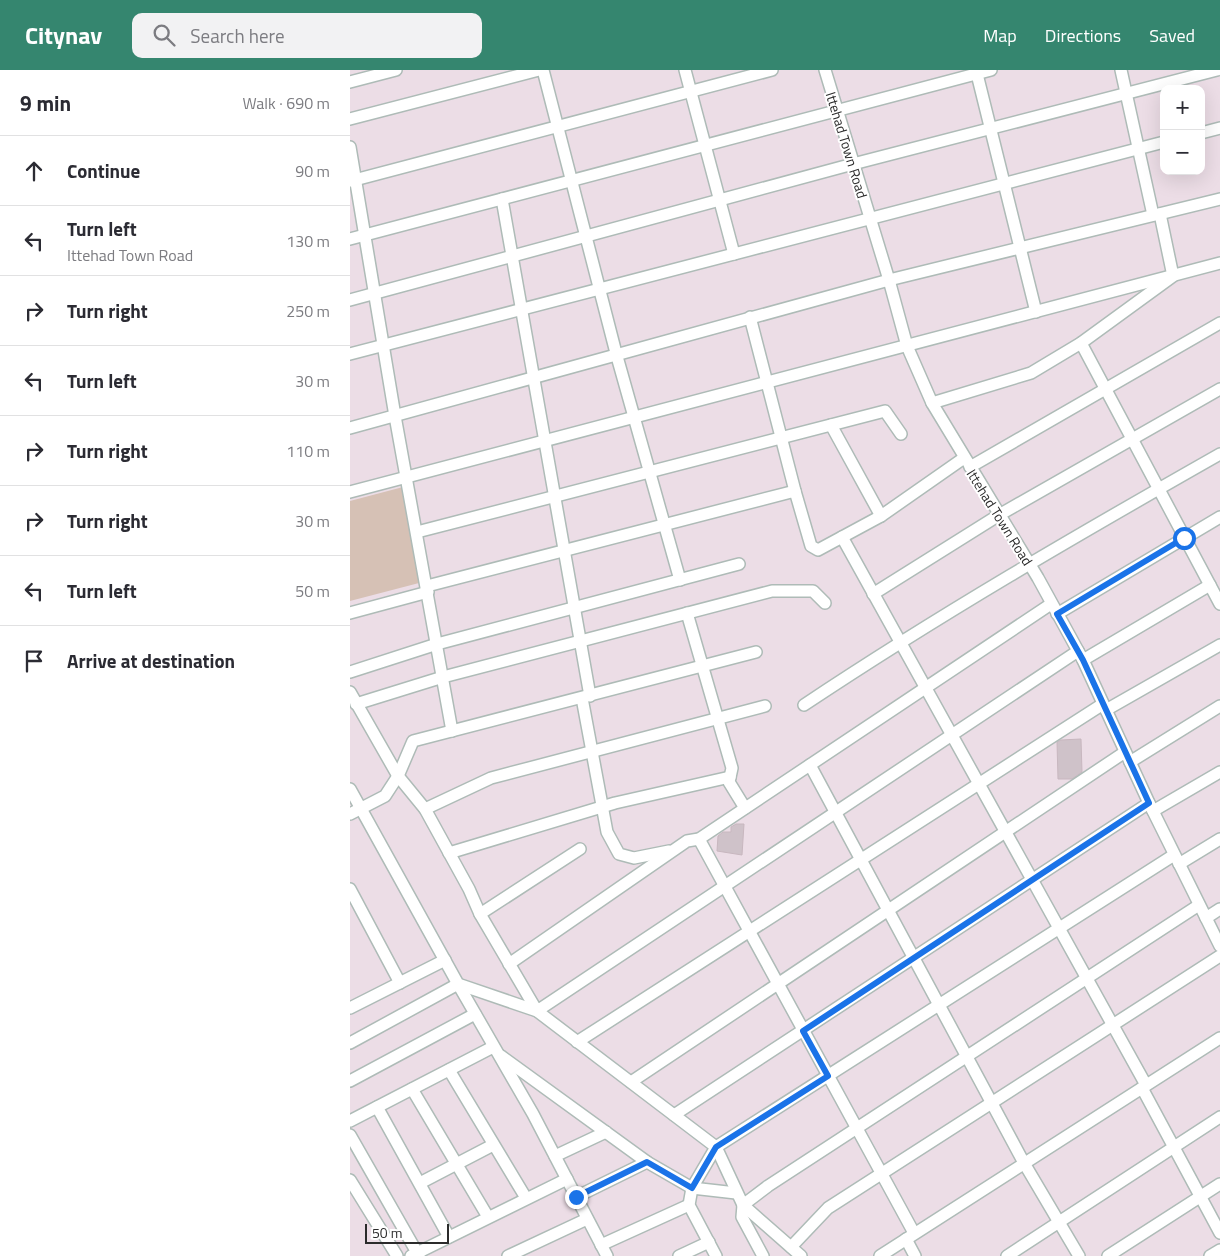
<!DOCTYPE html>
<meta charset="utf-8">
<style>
body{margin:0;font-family:"Titillium Web",sans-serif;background:#f2f2f3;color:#2b2b33}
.controls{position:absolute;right:15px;top:15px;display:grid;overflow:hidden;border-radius:10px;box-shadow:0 5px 20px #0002}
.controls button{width:45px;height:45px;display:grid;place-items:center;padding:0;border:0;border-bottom:1px solid #e1e1e2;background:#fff;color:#2b2b33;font:25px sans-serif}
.scale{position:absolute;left:15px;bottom:12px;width:84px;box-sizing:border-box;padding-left:5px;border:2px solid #2b2b2b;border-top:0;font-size:14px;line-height:18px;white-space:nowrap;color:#2b2b2b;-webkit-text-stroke:4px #fff;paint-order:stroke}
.stop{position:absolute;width:15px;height:15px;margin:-11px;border:4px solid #1a73e8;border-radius:50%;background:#fff}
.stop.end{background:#1a73e8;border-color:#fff;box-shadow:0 1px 5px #0008}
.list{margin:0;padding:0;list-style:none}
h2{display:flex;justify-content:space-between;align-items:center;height:65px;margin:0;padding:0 20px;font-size:21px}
h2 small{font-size:16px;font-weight:400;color:#7c7c81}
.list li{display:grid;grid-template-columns:32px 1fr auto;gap:15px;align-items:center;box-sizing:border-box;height:70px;padding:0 20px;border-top:1px solid #e1e1e2}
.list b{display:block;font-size:19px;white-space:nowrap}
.list p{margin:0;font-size:16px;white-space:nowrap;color:#7c7c81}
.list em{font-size:16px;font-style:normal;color:#7c7c81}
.icon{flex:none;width:28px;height:28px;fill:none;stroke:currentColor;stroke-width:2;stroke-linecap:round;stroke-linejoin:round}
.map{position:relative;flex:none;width:870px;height:1186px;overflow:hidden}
header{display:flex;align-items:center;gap:30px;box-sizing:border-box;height:70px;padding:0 25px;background:#35866f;color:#fff}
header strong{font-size:24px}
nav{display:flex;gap:28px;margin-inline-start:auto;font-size:18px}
.search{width:350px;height:45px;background:#f2f2f3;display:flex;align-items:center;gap:12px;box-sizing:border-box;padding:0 18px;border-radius:10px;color:#7c7c81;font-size:19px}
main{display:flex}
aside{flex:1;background:#fff}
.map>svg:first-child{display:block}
</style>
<header>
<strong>Citynav</strong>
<div class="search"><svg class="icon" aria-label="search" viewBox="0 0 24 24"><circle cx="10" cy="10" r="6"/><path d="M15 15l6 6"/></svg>Search here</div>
<nav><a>Map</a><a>Directions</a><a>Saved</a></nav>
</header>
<main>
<aside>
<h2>9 min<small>Walk · 690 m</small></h2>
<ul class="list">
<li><svg class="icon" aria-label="ahead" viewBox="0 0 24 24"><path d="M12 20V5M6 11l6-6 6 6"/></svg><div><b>Continue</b></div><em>90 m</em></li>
<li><svg class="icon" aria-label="left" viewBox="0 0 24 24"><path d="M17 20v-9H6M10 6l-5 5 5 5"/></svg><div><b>Turn left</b><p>Ittehad Town Road</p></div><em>130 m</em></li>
<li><svg class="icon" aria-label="right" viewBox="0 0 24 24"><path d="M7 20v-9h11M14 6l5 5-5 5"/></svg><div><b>Turn right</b></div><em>250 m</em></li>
<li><svg class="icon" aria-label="left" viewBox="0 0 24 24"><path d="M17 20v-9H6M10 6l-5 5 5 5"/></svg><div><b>Turn left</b></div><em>30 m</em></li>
<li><svg class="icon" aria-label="right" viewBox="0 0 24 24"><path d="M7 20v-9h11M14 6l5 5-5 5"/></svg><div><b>Turn right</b></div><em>110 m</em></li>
<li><svg class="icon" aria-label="right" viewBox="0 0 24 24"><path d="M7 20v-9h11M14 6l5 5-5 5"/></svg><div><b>Turn right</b></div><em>30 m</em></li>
<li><svg class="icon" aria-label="left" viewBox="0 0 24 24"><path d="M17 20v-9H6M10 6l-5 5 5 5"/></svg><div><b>Turn left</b></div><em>50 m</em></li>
<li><svg class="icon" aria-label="arrive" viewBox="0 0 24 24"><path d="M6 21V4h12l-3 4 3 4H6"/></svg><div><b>Arrive at destination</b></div></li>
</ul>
</aside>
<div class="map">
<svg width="870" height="1186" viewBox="0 0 870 1186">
<rect width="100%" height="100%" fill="#ecdde6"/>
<!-- cemetery -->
<path fill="#d6c1b5" d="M53 417 69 513 0 531V431Z"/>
<!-- building -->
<g fill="#cfc2c9" stroke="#c8b7bf">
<path d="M731 669 732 702 722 709H708L707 672 711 670Z"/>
<path d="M386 754H394L392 785 367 781 368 766 373 762H381V757Z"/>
</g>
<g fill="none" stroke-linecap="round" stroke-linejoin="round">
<defs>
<g id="minor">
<path d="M193 0 266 283 330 510"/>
<path d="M335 0 384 184"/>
<path d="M475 0 539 210 557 276 582 333 688 508 733 590 799 733 870 876"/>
<path d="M626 0 686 242"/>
<path d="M771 0 803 145"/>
<path d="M0 12 46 0"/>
<path d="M0 49 189 0"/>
<path d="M851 63 870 58"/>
<path d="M0 77 45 346 102 661"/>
<path d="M1 111 422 0"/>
<path d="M152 129 240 626"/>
<path d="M0 169 641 0"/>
<path d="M0 230 503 94 867 0"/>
<path d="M400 247 445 421"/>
<path d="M731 273 870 534"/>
<path d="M0 284 814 72"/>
<path d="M582 333 681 303 731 273 823 206 810 144"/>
<path d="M481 355 531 446"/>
<path d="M0 358 539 210 870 129"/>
<path d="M620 397 870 253"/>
<path d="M0 422 870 193"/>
<path d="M67 462 535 341 551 364"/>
<path d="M492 467 796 1015"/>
<path d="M77 516 445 421 461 476 468 480 531 446 614 388"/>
<path d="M523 524 649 445 870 319"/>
<path d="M0 543 78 522"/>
<path d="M337 543 382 698 379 712 395 738"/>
<path d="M707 544 870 447"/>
<path d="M733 590 860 515"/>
<path d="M0 602 87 574 389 494"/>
<path d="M0 622 48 706 75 739 119 819 130 844 187 941 728 581"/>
<path d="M232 628 257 762 269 784 284 788 319 781"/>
<path d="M6 634 93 607 422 521H463L475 533"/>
<path d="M454 635C589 545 729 464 870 384"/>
<path d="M756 640 870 575"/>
<path d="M780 692 870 636"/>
<path d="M460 695 674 1093 729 1186"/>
<path d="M0 719 108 914 187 941 366 1077 393 1135 451 1186"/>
<path d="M75 739 141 708 415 636"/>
<path d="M803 741 870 702"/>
<path d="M0 744 35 726 48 706 63 671 406 582"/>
<path d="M349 769 564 1163"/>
<path d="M99 783 265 733 380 707"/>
<path d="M829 794 870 769"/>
<path d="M0 819 50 913"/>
<path d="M130 844 230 779"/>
<path d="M856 848 870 839"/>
<path d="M159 894 337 771 349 769 701 534"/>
<path d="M0 938 95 890"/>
<path d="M227 972 753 634"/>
<path d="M0 973 108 914 183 1044 257 1186"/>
<path d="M151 986 297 1092 342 1118 386 1123"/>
<path d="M99 1000 176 1128"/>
<path d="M0 1011 125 944"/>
<path d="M281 1012 775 682"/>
<path d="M792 1018 870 1163"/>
<path d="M62 1019 138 1147"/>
<path d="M27 1037 99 1167"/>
<path d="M324 1045 799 733"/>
<path d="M0 1051 143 977"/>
<path d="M0 1065 69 1186"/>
<path d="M205 1086 256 1062"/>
<path d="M0 1110 47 1186"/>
<path d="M70 1113 143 1075"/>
<path d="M226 1127 297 1092"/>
<path d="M556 1169 565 1186"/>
<path d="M251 1175 339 1135"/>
<path d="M441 1177 478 1138 870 886"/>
<path d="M61 1186 217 1109"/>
<path d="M158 1186 237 1149"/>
<path d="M329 1186 359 1172"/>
<path d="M366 1186 339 1135 342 1118 366 1077 824 785"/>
<path d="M413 1186 392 1147 393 1135 418 1116 849 835"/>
<path d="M530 1186 870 968"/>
<path d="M657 1186 870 1047"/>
<path d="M758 1186 870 1114"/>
<path d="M860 1186 870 1180"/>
</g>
</defs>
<!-- minor casing -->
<use href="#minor" stroke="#aebbb7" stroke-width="14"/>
<!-- minor -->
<use href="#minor" stroke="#fff" stroke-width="11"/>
</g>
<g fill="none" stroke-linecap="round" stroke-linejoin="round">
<!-- route -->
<path stroke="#1a73e8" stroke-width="6" d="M226 1127 297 1092 342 1118 366 1077 478 1006 453 961 799 733 733 590 707 544 834 468"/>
</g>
<g text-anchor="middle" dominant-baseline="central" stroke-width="4" stroke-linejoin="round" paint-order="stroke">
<!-- street labels -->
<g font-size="14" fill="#2b2b2b" stroke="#fff">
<text transform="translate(497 75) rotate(73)">Ittehad Town Road</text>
<text transform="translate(650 447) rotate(58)">Ittehad Town Road</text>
</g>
</g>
</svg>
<div class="controls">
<button>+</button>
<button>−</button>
</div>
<div class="scale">50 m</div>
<div class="stop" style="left:834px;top:468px"></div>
<div class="stop end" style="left:226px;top:1127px"></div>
</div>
</main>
